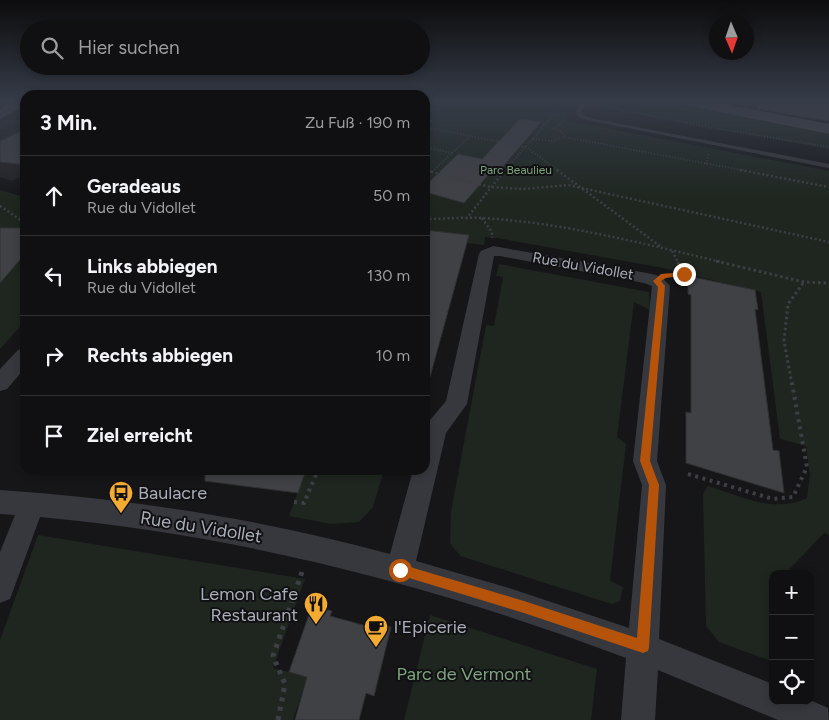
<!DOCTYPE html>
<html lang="de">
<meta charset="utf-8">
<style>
body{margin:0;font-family:Figtree,sans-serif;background:#1e1e20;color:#f1f3f6}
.controls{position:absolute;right:15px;bottom:15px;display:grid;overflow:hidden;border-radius:10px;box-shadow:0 2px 8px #0003}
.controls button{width:45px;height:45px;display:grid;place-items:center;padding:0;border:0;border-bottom:1px solid #303032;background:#101012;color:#f1f3f6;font:25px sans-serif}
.compass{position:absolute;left:709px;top:15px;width:45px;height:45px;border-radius:50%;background:#101012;box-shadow:0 2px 8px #0003;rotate:178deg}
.stop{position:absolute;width:15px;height:15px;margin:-11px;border:4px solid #b45309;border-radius:50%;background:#fff}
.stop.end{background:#b45309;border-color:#fff;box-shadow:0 1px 5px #0008}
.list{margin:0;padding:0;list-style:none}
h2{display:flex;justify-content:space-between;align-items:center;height:65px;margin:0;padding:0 20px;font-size:21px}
h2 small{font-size:16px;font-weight:400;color:#9c9d9f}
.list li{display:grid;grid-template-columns:32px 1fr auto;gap:15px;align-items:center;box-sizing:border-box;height:80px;padding:0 20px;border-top:1px solid #303032}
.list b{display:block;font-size:19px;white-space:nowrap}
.list p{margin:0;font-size:16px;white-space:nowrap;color:#9c9d9f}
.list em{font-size:16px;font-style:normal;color:#9c9d9f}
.icon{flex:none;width:28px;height:28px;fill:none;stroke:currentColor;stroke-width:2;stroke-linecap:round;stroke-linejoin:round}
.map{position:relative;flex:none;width:829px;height:720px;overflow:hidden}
.search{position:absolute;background:#101012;box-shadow:0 2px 8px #0003;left:20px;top:20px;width:410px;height:55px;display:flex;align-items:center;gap:12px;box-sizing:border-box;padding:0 18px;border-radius:28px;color:#9c9d9f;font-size:19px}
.panel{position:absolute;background:#101012;box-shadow:0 2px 8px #0003;left:20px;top:90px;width:410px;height:385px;border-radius:15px}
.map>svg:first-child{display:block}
</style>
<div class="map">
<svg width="829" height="720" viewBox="0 0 829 720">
<rect width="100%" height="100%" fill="#161618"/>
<!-- built -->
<path fill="#222225" d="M5 119 25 121V175L12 181 0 177V122Z"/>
<!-- green -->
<g fill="#1e261f">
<path d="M425 100H579L564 120 829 171V535L824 533 785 574H773V658L768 660 719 642 706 626 703 494 708 486C741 496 774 514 807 498L810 475 806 446 780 439 761 292 663 268 497 238 485 237 484 245 466 243 468 235 425 230Z"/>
<path d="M603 100H657L829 134V149L598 107Z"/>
<path d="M0 190 21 196 25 193V321L0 349Z"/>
<path d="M499 264 649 292 650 310 634 302 617 437 626 444 610 581 623 587 620 601 612 604 460 556 450 543 451 512 486 325 494 326 503 277 496 276Z"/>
<path d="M306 470H384L373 507 359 522 331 524 289 516Z"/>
<path d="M38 535 305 579 273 668 307 677 293 720H0V640Z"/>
<path d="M430 615 597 669 591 720H404Z"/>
</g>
<!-- building -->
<g fill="#404145" stroke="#303034">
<path d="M759 100H829V121L758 109Z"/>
<path d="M520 119 541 122 495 176 489 174 464 203 425 192V186L458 154 482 159Z"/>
<path d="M25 129V165L0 162V141Z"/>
<path d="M0 228H25V254L0 283Z"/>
<path d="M425 230 469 235 430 377 425 376Z"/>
<path d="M688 276 755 290 758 310 755 309 773 450 779 451 784 493 686 463V412L691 413V295L688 294Z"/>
<path d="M205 470H306L298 493 205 481Z"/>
<path d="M312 606 332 611 330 616 370 627 371 622 391 627 374 696 366 693 359 720H295L307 677 289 672Z"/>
</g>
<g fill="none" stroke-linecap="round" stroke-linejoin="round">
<!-- path-far4 -->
<g stroke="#3d3f44" stroke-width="2" stroke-dasharray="1 2" stroke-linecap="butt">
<path d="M510 100 556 110"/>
<path d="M566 100 544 126 561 131 564 137 747 171"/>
<path d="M636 100 665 106"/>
<path d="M425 102 451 107 431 110 427 116 433 121H425"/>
<path d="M596 105 707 127 829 147"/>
<path d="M614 108 630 100"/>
<path d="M553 114 567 116"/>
<path d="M425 127 526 147 559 171"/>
<path d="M555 128 567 118"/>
<path d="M533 139 553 141 564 137"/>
<path d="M425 147 452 153 433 171"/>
<path d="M452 153 470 136"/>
<path d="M706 164 709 153"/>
<path d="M425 170 430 171"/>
<path d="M504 171 544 126"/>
</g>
<!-- path-far3 -->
<g stroke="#3d3f44" stroke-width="2.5" stroke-dasharray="2 2.5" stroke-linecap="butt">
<path d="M426 170 432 172 434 170"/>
<path d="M557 170 660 246"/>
<path d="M740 170 829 187"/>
<path d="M425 179 432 172 490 187 524 189 568 185 829 242"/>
<path d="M0 206 25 223"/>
<path d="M482 218 492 232V238"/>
<path d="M425 219C444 219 463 217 482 218 559 222 646 244 721 262"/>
<path d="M466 219 505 170"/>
<path d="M672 251 678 262"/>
</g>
<!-- path-far2 -->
<g stroke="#3d3f44" stroke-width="3" stroke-dasharray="2.5 3" stroke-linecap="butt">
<path d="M716 261 804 282 829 283"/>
<path d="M673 275 684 274 677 261"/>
<path d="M791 379 784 341 788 304 804 282"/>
</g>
<!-- path-far1 -->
<g stroke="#3d3f44" stroke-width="4" stroke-dasharray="3 4.5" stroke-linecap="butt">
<path d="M688 474 773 499 793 497 807 467 791 378"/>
<path d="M294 502 304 503 318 470"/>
</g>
<!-- path -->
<path stroke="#3d3f44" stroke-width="5" stroke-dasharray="4 5.5" stroke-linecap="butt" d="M278 720 285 684 273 656 302 572"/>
<!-- lane -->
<path fill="#37383d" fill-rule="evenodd" d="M583 100H588L581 112 583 115 590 118 829 164V168L587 120 579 117 575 112Z"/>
<!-- street -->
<g fill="#37383d" fill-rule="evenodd">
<path d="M725 100H735L727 111H719L718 109Z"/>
<path d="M493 246 647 273C657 275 663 277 670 286L657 461 666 485 659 639 773 684V701L810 700 828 708 829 720H778L658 670 655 720H621L626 658C438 587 241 535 40 517L10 599 0 603V552L15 515 0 514V490C132 499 262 519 390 554L413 470H425V426L446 401 479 254 481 251ZM494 256H500L644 283 652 286 633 461 642 485 629 628 509 588 416 561 446 433 467 404Z"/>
<path d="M25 348V368L7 389 0 391V369L18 350Z"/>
</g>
<!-- secondary -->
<g fill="#45474d" fill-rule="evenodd">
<path d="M14 100H25V105L0 119V109Z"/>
<path d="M673 100H702L829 124V134L680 104Z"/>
</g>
</g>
<!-- sky -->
<linearGradient id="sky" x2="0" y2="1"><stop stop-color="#0c0c0d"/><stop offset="0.5" stop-color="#363c48"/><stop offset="1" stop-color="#363c48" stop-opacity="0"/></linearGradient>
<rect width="829" height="201" fill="url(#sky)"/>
<!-- route -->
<path fill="#b45309" d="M684 272H686V275L666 278 661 281 665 286 650 461 659 485 649 647 648 651 643 653 524 613 396 574 394 570 396 566 400 564 524 601 637 638 649 485 640 461 658 287 653 281 661 274Z"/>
<!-- icons -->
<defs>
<symbol id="bus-pin" viewBox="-11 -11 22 30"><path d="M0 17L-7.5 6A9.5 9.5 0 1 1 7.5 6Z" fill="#f4ab32" stroke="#111113"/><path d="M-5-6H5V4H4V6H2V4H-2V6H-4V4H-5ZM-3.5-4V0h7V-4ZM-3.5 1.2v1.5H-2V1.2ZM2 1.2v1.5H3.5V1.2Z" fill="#111"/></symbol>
<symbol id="restaurant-pin" viewBox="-11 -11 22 30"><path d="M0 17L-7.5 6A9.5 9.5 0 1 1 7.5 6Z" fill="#f4ab32" stroke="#111113"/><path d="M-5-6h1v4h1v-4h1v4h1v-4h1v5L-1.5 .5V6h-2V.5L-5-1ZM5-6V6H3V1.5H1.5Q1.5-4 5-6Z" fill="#111"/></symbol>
<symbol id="cafe-pin" viewBox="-11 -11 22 30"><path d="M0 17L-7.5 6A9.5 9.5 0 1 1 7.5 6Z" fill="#f4ab32" stroke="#111113"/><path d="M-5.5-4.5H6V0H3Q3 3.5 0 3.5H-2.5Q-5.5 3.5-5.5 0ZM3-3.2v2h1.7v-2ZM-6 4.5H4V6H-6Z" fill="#111"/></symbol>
</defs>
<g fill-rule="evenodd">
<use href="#bus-pin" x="107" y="479" width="28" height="38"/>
<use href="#restaurant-pin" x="302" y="590" width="28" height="38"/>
<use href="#cafe-pin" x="362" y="613" width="28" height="38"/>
</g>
<g text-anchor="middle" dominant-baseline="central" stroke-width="4" stroke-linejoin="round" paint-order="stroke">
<!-- far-park labels -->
<g font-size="12" fill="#7fa37f" stroke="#111113">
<text x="516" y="170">Parc Beaulieu</text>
</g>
<!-- street labels -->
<g font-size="15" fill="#a8adb8" stroke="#111113">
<text transform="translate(583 266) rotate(10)">Rue du Vidollet</text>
</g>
<!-- near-poi labels -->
<g font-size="18" fill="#a8adb8" stroke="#111113" text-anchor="start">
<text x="138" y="493">Baulacre</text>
<text x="298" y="594" text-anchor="end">Lemon Cafe<tspan x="298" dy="21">Restaurant</tspan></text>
<text x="394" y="627">l'Epicerie</text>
</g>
<!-- near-street labels -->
<g font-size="18" fill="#a8adb8" stroke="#111113">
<text transform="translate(201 527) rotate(9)">Rue du Vidollet</text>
</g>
<!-- near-park labels -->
<g font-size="18" fill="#7fa37f" stroke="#111113">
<text x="464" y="674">Parc de Vermont</text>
</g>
</g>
</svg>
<div class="controls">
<button>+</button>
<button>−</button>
<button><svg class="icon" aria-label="locate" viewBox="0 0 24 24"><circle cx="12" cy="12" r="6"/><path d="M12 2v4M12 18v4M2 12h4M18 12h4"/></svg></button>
</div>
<svg class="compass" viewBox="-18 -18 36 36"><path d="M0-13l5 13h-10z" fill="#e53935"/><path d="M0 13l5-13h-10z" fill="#9c9d9f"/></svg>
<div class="stop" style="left:400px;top:570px"></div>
<div class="stop end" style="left:684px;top:274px"></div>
<div class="search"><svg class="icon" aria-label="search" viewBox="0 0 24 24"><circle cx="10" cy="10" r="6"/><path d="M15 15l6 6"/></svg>Hier suchen</div>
<section class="panel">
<h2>3 Min.<small>Zu Fuß · 190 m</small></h2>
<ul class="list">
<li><svg class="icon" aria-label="ahead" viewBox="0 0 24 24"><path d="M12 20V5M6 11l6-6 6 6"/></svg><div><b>Geradeaus</b><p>Rue du Vidollet</p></div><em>50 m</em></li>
<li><svg class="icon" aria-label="left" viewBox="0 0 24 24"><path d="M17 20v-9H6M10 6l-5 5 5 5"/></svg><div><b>Links abbiegen</b><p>Rue du Vidollet</p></div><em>130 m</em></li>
<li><svg class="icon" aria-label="right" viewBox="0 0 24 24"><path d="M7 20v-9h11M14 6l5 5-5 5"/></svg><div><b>Rechts abbiegen</b></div><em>10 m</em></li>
<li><svg class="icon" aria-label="arrive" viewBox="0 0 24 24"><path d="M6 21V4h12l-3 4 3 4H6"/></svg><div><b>Ziel erreicht</b></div></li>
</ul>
</section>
</div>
